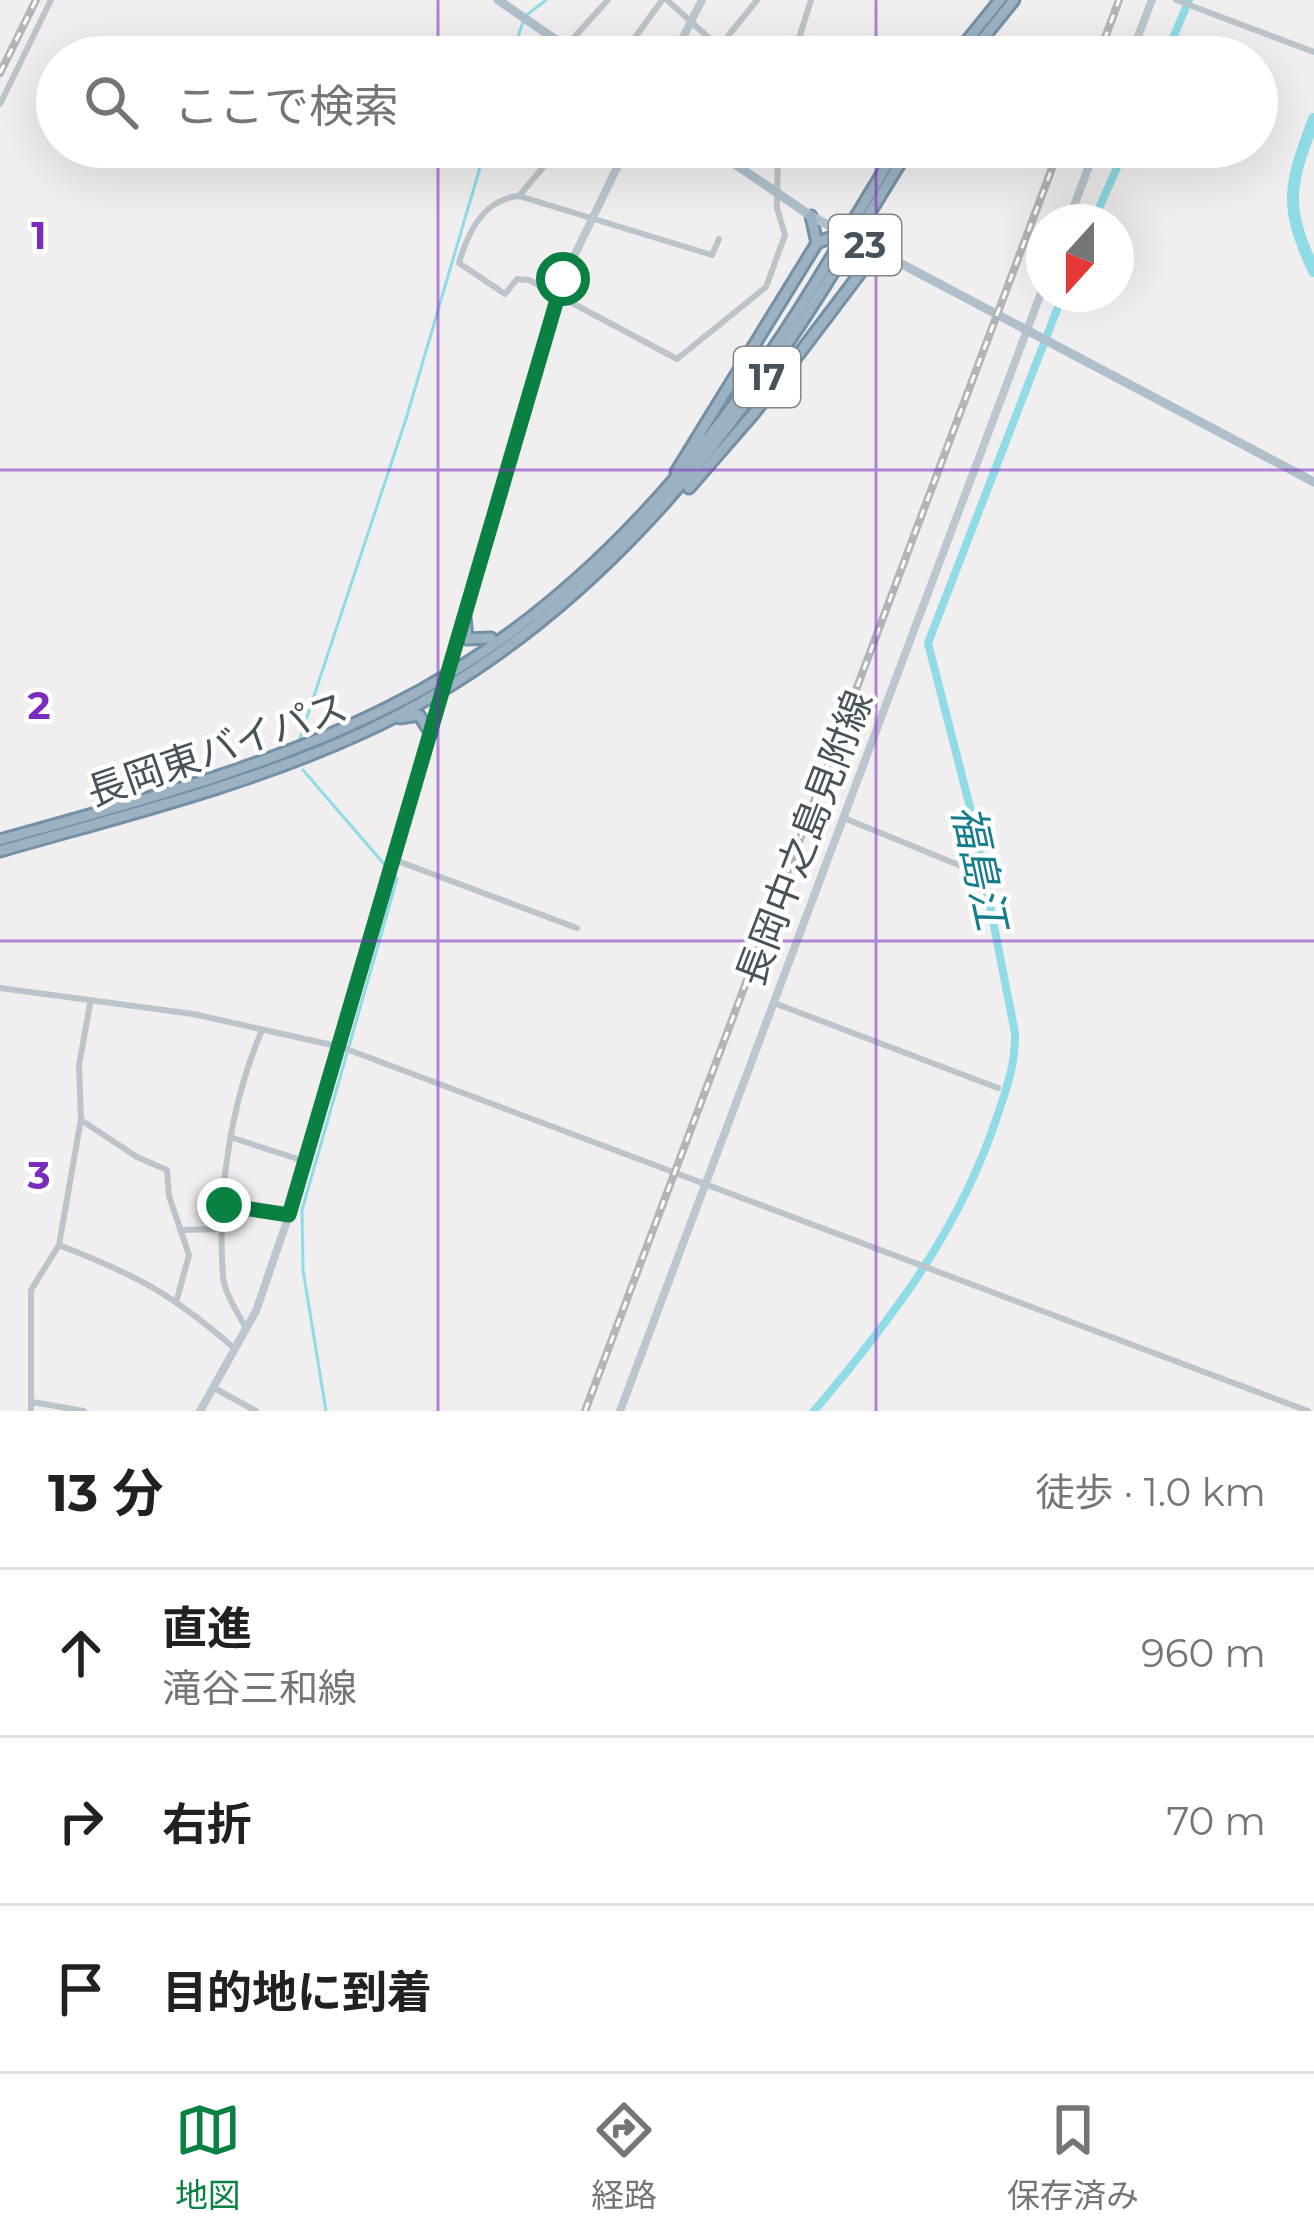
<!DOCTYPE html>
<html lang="ja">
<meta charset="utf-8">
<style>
body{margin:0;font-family:Montserrat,"Noto Sans JP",sans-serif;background:#f6f6f6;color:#202124}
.compass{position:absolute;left:1026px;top:204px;width:108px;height:108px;border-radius:50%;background:#fff;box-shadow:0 12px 48px #0002;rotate:201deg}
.stop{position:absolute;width:36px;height:36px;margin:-27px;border:9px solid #0b8043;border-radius:50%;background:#fff}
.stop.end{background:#0b8043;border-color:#fff;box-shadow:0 3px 12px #0008}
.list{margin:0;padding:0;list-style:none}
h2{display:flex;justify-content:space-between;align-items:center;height:156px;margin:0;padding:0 48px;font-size:51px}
h2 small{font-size:39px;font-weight:400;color:#757577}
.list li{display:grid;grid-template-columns:78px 1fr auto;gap:36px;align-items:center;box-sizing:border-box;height:168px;padding:0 48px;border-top:3px solid #e0e0e0}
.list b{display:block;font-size:45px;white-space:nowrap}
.list p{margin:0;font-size:39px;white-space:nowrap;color:#757577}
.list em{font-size:39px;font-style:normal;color:#757577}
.icon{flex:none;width:66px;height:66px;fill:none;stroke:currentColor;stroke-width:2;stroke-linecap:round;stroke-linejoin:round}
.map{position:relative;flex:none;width:1314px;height:1411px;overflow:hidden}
.search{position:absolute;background:#fff;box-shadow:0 12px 48px #0002;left:36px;right:36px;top:36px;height:132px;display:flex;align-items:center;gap:30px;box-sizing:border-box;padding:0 42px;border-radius:66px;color:#757577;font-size:45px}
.sheet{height:660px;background:#fff}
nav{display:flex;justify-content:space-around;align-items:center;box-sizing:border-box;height:168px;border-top:3px solid #e0e0e0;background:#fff;font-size:33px;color:#757577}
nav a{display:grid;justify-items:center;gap:6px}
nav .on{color:#0b8043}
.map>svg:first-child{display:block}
</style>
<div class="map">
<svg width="1314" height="1411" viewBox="0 0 1314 1411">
<rect width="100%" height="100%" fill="#f1eeef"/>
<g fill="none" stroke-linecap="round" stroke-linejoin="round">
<!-- stream -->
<g stroke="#8fdce6" stroke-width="3">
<path d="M528 14 546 0"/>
<path d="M511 57 523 22"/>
<path d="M300 738 406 419 486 147"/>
<path d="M303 770 397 879 302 1210 303 1270 326 1411"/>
</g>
<!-- canal -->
<g stroke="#8fdce6" stroke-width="8">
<path d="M1165 57 1189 0"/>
<path d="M1093 222 1126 147"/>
<path d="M814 1411C892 1319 960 1230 998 1114 1007 1087 1016 1062 1015 1033L973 819 928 643 1063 294"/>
</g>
<!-- river -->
<path stroke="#8fdce6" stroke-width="12" d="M1314 119C1289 186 1283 204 1314 271"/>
<defs>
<g id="trunk">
<path d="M954 57 1000 0"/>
<path d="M968 57 1014 0"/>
<path d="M811 216 817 243"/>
<path d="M852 223 898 147"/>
<path d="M861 227 910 147"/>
<path d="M862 243 865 267"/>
<path d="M676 472 817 243 841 233"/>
<path d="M689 488 755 412 864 268 894 261"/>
<path d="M465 617 467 639 491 638"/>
<path d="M400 718 419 715 431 734"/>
<path d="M0 840C132 803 265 769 389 707 586 610 727 435 836 249"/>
<path d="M0 851C122 816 246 786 362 733 577 634 725 452 844 255"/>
</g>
</defs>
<!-- trunk casing -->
<use href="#trunk" stroke="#7490a6" stroke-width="15"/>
<!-- minor -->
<g stroke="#bbc4ca" stroke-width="6">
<path d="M667 0 730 57"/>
<path d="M1176 0 1314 52"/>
<path d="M566 46 608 0"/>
<path d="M720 46 757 0"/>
<path d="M621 57 662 0"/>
<path d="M793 57 811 0"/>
<path d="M0 104 51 0"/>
<path d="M519 196 560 147"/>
<path d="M719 239 712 255 519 196C484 199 468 231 459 263L505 294 517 279 529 280 677 359 766 287 785 235 777 208 778 147"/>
<path d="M844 818 961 866 992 864"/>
<path d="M395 860 577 928"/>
<path d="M0 988 193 1014 341 1047 1308 1411"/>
<path d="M774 1003 998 1088"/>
<path d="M81 1120 137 1157 167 1170 169 1196 189 1255 177 1299"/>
<path d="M233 1138 307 1162"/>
<path d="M224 1205 289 1215"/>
<path d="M180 1230 224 1229"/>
<path d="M59 1245C136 1275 171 1293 234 1348"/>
<path d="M245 1327C238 1313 224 1292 223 1276 217 1195 230 1105 262 1030"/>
<path d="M214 1388 256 1411"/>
<path d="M32 1402 84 1411"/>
<path d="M31 1411V1290L59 1245 81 1119 79 1065 90 1004"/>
</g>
<!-- secondary -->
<g stroke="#bbc6cf" stroke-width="8">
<path d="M673 57 702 0"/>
<path d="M1130 57 1152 0"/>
<path d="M1068 222 1096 147"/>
<path d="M448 673 563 279 627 147"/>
<path d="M200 1411 256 1311 301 1180 444 687"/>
<path d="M620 1411 1044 285"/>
</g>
<!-- primary -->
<g stroke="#afc0cc" stroke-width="9">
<path d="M498 0 581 57"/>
<path d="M710 147 811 216 1314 482"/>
</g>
<!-- trunk -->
<use href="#trunk" stroke="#9cb2c3" stroke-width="9"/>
<defs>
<g id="rail">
<path d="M1098 57 1119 0"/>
<path d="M0 73 36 0"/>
<path d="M585 1411 1060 147"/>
</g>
</defs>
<!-- rail casing -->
<use href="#rail" stroke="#b1b4b8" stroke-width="8"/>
<!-- rail -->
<use href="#rail" stroke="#fff" stroke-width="3" stroke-dasharray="9" stroke-linecap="butt"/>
<defs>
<g id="trunk-bridge">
<path d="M836 249 852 223"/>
<path d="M844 255 861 227"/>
</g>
</defs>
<!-- trunk-bridge casing -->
<use href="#trunk-bridge" stroke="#7490a6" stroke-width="15" stroke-linecap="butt"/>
<!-- trunk-bridge -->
<use href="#trunk-bridge" stroke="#9cb2c3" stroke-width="9"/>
</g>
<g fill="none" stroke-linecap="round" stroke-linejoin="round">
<!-- route -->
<path stroke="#0b8043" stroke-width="15" d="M224 1205 289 1215 563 279"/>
</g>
<!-- grid -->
<path fill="none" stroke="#7b2cbf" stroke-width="3" stroke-opacity="0.55" d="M438 0V57M876 0V57M438 147V1411M876 147V1411M0 470H1314M0 941H1314"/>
<g text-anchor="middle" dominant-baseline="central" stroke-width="9" stroke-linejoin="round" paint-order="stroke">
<!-- shield labels -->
<g fill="#fff" stroke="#7e878c" stroke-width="3">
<rect x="829" y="215" width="72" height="60" rx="9"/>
<rect x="734" y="347" width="66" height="60" rx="9"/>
</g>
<g font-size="36" font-weight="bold" fill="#47535b">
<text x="865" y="245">23</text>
<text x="767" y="377">17</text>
</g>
<!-- street labels -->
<g font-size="39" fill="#47535b" stroke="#fff">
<text transform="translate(217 749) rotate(-19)">長岡東バイパス</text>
<text transform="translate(804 838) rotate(-69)">長岡中之島見附線</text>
</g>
<!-- water labels -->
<g font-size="42" font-style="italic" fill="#147d8b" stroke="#fff">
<text transform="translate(980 867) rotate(78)">福島江</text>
</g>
</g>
<g font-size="39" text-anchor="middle" font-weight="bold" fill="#7b2cbf" stroke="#fff" stroke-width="9" stroke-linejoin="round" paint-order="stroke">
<text x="39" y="249">1</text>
<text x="39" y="719">2</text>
<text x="39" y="1189">3</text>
</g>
</svg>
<svg class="compass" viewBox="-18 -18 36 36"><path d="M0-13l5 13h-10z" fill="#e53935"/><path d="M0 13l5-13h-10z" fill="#757577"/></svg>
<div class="stop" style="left:563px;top:279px"></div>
<div class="stop end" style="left:224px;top:1205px"></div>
<div class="search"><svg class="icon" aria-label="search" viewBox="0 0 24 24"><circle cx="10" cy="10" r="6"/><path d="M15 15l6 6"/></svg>ここで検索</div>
</div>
<section class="sheet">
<h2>13 分<small>徒歩 · 1.0 km</small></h2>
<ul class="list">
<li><svg class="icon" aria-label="ahead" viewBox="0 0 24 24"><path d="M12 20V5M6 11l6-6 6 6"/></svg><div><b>直進</b><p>滝谷三和線</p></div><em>960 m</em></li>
<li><svg class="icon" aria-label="right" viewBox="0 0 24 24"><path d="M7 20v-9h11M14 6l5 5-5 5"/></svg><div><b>右折</b></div><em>70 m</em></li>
<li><svg class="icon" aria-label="arrive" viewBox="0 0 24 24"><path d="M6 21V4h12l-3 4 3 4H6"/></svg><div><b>目的地に到着</b></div></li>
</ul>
</section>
<nav>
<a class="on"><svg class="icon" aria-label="map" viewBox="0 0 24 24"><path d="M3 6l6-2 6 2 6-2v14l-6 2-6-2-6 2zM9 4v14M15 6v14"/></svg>地図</a>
<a><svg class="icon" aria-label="directions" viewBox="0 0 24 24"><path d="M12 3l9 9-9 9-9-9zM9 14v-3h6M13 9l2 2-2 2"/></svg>経路</a>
<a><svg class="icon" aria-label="saved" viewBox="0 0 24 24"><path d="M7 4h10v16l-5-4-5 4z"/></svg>保存済み</a>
</nav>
